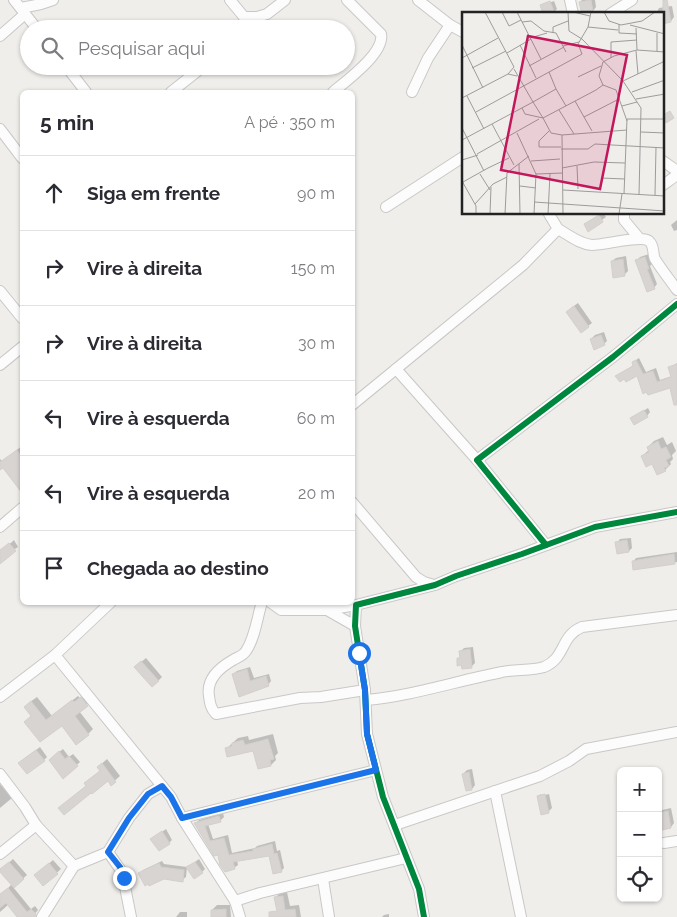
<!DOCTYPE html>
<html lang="pt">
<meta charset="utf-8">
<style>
body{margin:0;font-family:Raleway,sans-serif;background:#f2f2f3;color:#2b2b33}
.controls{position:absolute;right:15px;bottom:15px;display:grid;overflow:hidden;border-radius:8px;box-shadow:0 1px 4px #0004}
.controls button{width:45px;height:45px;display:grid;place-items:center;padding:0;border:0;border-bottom:1px solid #e1e1e2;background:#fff;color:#2b2b33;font:25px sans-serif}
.stop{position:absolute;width:15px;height:15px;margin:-11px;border:4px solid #1a73e8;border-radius:50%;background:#fff}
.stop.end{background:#1a73e8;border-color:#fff;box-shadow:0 1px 5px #0008}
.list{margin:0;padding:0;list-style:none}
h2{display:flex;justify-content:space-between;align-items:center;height:65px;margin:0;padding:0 20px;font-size:21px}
h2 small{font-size:16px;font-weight:400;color:#7c7c81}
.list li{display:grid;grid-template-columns:32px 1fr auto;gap:15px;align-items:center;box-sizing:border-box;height:75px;padding:0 20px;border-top:1px solid #e1e1e2}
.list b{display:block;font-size:19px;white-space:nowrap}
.list em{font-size:16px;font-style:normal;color:#7c7c81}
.icon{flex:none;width:28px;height:28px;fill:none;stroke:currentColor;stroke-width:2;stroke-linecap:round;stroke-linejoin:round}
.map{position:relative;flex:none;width:677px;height:917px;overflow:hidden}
.search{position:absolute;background:#fff;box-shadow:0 1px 4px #0004;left:20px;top:20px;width:335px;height:55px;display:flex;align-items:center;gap:12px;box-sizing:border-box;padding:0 18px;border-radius:28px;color:#7c7c81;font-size:19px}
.panel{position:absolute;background:#fff;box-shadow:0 1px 4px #0004;left:20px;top:90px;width:335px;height:515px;border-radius:8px}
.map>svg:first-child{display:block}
</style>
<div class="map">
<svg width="677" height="917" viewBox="0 0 677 917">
<rect width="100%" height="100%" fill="#f0eeeb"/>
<!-- shadow -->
<g fill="#0003">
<path d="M582 0H595L596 7 593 11 580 2Z"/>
<path d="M554 1 557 9 554 12 541 6 544 3V5Z"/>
<path d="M672 6 674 17 671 21 663 14H656L659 8Z"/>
<path d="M601 214H604L606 217 588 230 585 225Z"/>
<path d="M677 220V230L674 231 671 225Z"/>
<path d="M649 254 652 264 650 266 657 284 654 288 637 260 640 257Z"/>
<path d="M626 256 628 271 625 274 614 276 612 261 616 258Z"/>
<path d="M578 303 592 323 588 326 571 308Z"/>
<path d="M604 332 607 341 604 344 591 339 595 335Z"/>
<path d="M639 358 646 372 656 368 660 380 672 376 669 368 677 363V395L671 386 648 394 638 375 624 377 616 376 634 365 633 362Z"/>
<path d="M648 408 650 412 647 416 632 418Z"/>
<path d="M663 437 667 445 672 442 676 451 672 455 673 459 670 462 671 464 665 470 642 456 650 449 648 447 654 441Z"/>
<path d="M22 446V488H20L4 466 0 469V459L2 461Z"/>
<path d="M631 538 632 548 629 551 617 543 620 539Z"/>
<path d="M14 540 18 547 0 558V553Z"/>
<path d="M677 552V562L634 569 633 562 636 558Z"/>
<path d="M473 647 475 663 471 667 458 659 461 656V651L464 648Z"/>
<path d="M146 658 162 677 158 681 140 663Z"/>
<path d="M250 667 254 678 269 674 271 681 268 685 250 691 233 674 237 671Z"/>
<path d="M86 693 92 700 79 711 93 729 88 734 62 725 40 740 32 716 30 702 37 697 52 716 78 696 80 698Z"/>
<path d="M273 734 278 753 275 756 276 760 271 765 254 749 227 748 238 738 248 736 249 740Z"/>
<path d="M40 747 47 757 44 760 24 759Z"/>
<path d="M63 749 69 757 73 754 80 762 63 777 53 757Z"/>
<path d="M107 759 120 776 111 784 108 780 64 804 87 785 90 779 101 770 98 767Z"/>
<path d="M472 769 475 785 472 789 463 774 467 770Z"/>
<path d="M0 784 12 798 0 808Z"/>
<path d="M541 794V796L549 794 552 808 548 812 538 796Z"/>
<path d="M671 808 674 823 671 827 658 829V811Z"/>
<path d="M223 813 224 817 220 821 208 824 213 839 228 835 232 853 255 848 257 846 275 841 277 851 280 850 284 868 281 871 269 854 237 860 238 865 234 868 218 853 196 823 199 820Z"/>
<path d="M166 829 172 840 169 843 152 839Z"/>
<path d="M13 859 27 875 13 887 31 909 35 906 38 910 32 917H19L9 904 0 912V896L12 884 4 867Z"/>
<path d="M199 859 205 869 202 872 188 867Z"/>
<path d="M53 860 61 869 43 885 39 872Z"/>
<path d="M162 861 164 864 187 867 186 877 182 880 140 873 143 870Z"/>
<path d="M287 892 290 906 299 905 301 917H279L275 898 280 893Z"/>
<path d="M217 905H230L231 917H213L212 910Z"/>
<path d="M180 912H187V917H176Z"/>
<path d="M389 914V917H382L384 915Z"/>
</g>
<!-- building -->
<g fill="#d7d4d2" stroke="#d3d0cc">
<path d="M591 0 593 12 582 14 579 2Z"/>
<path d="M663 0H667L671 22 663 24Z"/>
<path d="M550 1 555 14H543L540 5Z"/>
<path d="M670 111 674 118 666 123 663 115Z"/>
<path d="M599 215 603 222 588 232 584 224Z"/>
<path d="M645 257 649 269H647L655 289 647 292 635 260Z"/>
<path d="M623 259 625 276 613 278 611 261Z"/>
<path d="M574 306 589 327 581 333 566 312Z"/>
<path d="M601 335 605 345 594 350 590 339Z"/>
<path d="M636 360 643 374 653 371 657 382 671 377 668 367 677 364V405H674L670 388 648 395 646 392 643 394 637 376 626 382 624 379 620 382 615 376 633 366 632 362Z"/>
<path d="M644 410 648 417 634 425 630 418Z"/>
<path d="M658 441 661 449 666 447 671 457 666 460 669 466 664 468 666 471 657 475 652 464 646 467 641 456 649 452 647 447Z"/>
<path d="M17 450 22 457V493L3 468 0 470V462Z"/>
<path d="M627 540 629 552 617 554 615 542Z"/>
<path d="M9 543 16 551 0 564V550Z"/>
<path d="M674 554 675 564 633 570 632 561Z"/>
<path d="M470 649 472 668 462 669 461 665 457 666V658H460L459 651Z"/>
<path d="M141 661 159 681 152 687 134 667Z"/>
<path d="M247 669 250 681 266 676 269 686 239 697 232 674Z"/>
<path d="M81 697 88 706 75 716 89 735 76 745 62 726 40 742 24 722 31 716 24 707 31 701 46 720 72 700 74 702Z"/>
<path d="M268 739 274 759 270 760 271 766 258 769 253 751 227 757 225 748 232 746V743L243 740 245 745Z"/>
<path d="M36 750 45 761 27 774 18 763Z"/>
<path d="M59 751 65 759 69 756 78 766 63 779 49 760Z"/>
<path d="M102 763 116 782 111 786 108 781 92 794 91 793 64 815 58 808 86 786 84 783 100 771 97 767Z"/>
<path d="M469 772 472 790 466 791 462 774Z"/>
<path d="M545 794 549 813 541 815 537 796Z"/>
<path d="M668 811 671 828 658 831V813Z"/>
<path d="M219 816 221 822 205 826 210 841 224 838 229 855 253 851V849L272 844 274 854 277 853 282 872 273 874 269 856 233 862 235 869 225 872 220 865 218 855 214 856 194 823Z"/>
<path d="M162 831 170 844 159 851 150 839Z"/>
<path d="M9 862 24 879 14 888 0 872V869Z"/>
<path d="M195 862 203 873 194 879 186 867Z"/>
<path d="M49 863 58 874 43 886 34 875Z"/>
<path d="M159 863 161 867 184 870 183 882 164 879 149 886 148 884 145 886 138 873Z"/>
<path d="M8 888 27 912 31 909 36 914 35 917H17L6 903 0 908V894Z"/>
<path d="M283 896 285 910 295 909 296 917H269V912L277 911 274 897Z"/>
<path d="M226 909V917H211V910Z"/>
</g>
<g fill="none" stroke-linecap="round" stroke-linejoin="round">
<defs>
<g id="street">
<path d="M14 0 37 29"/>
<path d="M230 0 254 29"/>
<path d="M418 0 450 25 463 32"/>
<path d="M570 0 573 14"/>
<path d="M21 8 41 4 53 0"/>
<path d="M610 14 632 0"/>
<path d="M244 17H257L267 14 285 0"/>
<path d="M0 36 25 14"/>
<path d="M66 66 86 92"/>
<path d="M171 92 204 66"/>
<path d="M333 92C346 81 385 53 381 34L347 0"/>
<path d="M412 92 428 58 450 25"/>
<path d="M0 129 22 158"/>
<path d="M663 161 677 171"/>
<path d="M663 185 677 175"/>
<path d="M386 207 463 157"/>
<path d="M624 214V220L639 238"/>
<path d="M558 229C569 235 579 244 592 245 605 245 641 235 649 241 655 246 652 253 655 259 661 269 670 280 677 290"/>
<path d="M0 291 22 318"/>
<path d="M0 365 22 347"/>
<path d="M396 369 477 460"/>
<path d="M352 405 523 265 558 229 549 214"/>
<path d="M352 502 416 577 424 582 434 585"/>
<path d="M0 527 22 508"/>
<path d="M546 545 477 460 613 357 677 304"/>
<path d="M262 602C257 618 255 638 246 651 243 656 238 657 233 660 219 668 206 679 209 696 210 704 211 709 216 714L300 698 321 697 365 690"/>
<path d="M270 602 281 610H327L356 605"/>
<path d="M327 610 355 626"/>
<path d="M55 655 171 797 182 818 235 901 240 917"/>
<path d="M0 697 55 655 111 602"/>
<path d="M366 700C412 696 456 681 502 672 515 669 531 671 544 667 566 658 560 636 582 627L677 615"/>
<path d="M0 774 25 807 36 825 74 866"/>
<path d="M495 791 521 917"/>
<path d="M182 818 376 770"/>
<path d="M395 825 540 776 569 761 586 749 677 732"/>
<path d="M664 843 677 841"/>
<path d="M108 852 122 872 131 917"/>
<path d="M0 854 36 825"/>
<path d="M323 879 329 917"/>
<path d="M235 901 260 893 406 858"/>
<path d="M42 917 74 866 108 852 129 818 148 794 162 786"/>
<path d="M424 917 419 889 383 797 367 734 365 690 355 626 356 605 435 585 456 576 522 554 595 527 677 512"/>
</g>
</defs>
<!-- street casing -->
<use href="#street" stroke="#c9c8c7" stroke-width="12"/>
<!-- street -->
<use href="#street" stroke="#fdfcfc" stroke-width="10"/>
<defs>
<g id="cycleway">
<path d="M546 545 477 460 613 357 677 304"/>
<path d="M424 917 419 889 383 797 367 734 365 690 355 626 356 605 435 585 456 576 522 554 595 527 677 512"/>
</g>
</defs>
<!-- cycleway casing -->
<use href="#cycleway" stroke="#fff" stroke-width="9"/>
<!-- cycleway -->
<use href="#cycleway" stroke="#00873e" stroke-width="6"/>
</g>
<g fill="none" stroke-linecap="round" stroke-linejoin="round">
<!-- route -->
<path stroke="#1a73e8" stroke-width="6" d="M124 878 120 867 108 852 129 818 148 794 162 786 171 797 182 818 376 770 367 734 365 690 359 653"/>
</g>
<!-- overview -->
<g transform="translate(462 12)">
<rect width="202" height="202" fill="#f0eeeb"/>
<path fill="none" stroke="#9e9c9b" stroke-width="1" d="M23 0 52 55 46 62M40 0 47 14 59 8M55 0 79 47M106 0 107 19 120 27 161 69 179 96 177 183M111 0 128 4M142 0 147 9 159 13 180 9 193 0M60 10 69 9 82 19 94 21 104 40M157 12V21L175 22M168 13 203 22M126 15 156 18M174 16 175 38M91 21V15L106 9M68 26 85 21M0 33 21 76M58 33 74 66M101 34 117 30M174 39 176 62M195 39V21M45 41 69 27M0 46 36 26M149 46V30L175 28M67 54 102 35M10 56 44 39M52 57 71 90 94 77 87 60M116 65 139 54M161 69 203 49M141 73 154 78 165 109M94 77 104 94M170 80 203 68M5 84 22 117M0 86 46 62 55 64M174 87 203 82M113 89 122 105M160 94 175 90M60 96 63 102 81 106 89 121 100 123M97 98 112 122M14 100 120 42 116 32 126 15 129 0M30 112 52 153M0 116 22 159M87 119 77 129V135H99M130 119 122 105 157 87M179 120 203 121M55 121 74 162 72 202M0 128 71 90 81 106 134 78 141 73 137 64 141 50 152 44 175 38 203 40M99 137H126L133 132 203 136M15 142 77 107M0 148 16 143M69 149 98 147M57 152 58 202M115 154 116 177M26 156 47 146M100 156 132 150 163 151M18 162 28 178M74 162 101 161M139 166 163 167M0 169 14 194V202M1 170 26 156M58 174 74 176M101 178 203 184M162 182 165 107H203M193 183 194 135M72 190 203 199M13 192 31 172 45 165M28 202 29 175M43 202 45 161 67 144M86 202 88 162M101 202 100 123 165 118M157 202 160 182"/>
<path fill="#c2185b" fill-opacity="0.15" stroke="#c2185b" stroke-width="2.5" d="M66 24 165 43 138 177 39 158Z"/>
<rect width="202" height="202" fill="none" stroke="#222" stroke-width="2.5"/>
</g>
</svg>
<div class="controls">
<button>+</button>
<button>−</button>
<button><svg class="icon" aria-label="locate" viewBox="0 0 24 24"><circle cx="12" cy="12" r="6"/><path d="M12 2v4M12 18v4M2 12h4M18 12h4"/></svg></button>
</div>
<div class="stop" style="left:359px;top:653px"></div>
<div class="stop end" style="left:124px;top:878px"></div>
<div class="search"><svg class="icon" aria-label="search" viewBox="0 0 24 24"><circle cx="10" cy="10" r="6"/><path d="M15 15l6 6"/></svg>Pesquisar aqui</div>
<section class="panel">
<h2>5 min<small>A pé · 350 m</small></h2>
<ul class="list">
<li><svg class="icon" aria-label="ahead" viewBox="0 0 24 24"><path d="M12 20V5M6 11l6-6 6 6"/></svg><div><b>Siga em frente</b></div><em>90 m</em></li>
<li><svg class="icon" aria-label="right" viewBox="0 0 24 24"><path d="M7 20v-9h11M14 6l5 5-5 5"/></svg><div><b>Vire à direita</b></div><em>150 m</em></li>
<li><svg class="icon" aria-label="right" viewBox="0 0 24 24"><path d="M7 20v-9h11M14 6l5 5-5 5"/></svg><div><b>Vire à direita</b></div><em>30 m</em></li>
<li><svg class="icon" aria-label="left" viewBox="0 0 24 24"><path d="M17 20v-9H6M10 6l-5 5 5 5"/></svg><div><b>Vire à esquerda</b></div><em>60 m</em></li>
<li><svg class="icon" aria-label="left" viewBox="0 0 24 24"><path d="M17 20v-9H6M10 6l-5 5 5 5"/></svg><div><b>Vire à esquerda</b></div><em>20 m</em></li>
<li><svg class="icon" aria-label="arrive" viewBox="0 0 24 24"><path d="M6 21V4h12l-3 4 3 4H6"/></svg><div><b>Chegada ao destino</b></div></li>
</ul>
</section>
</div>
